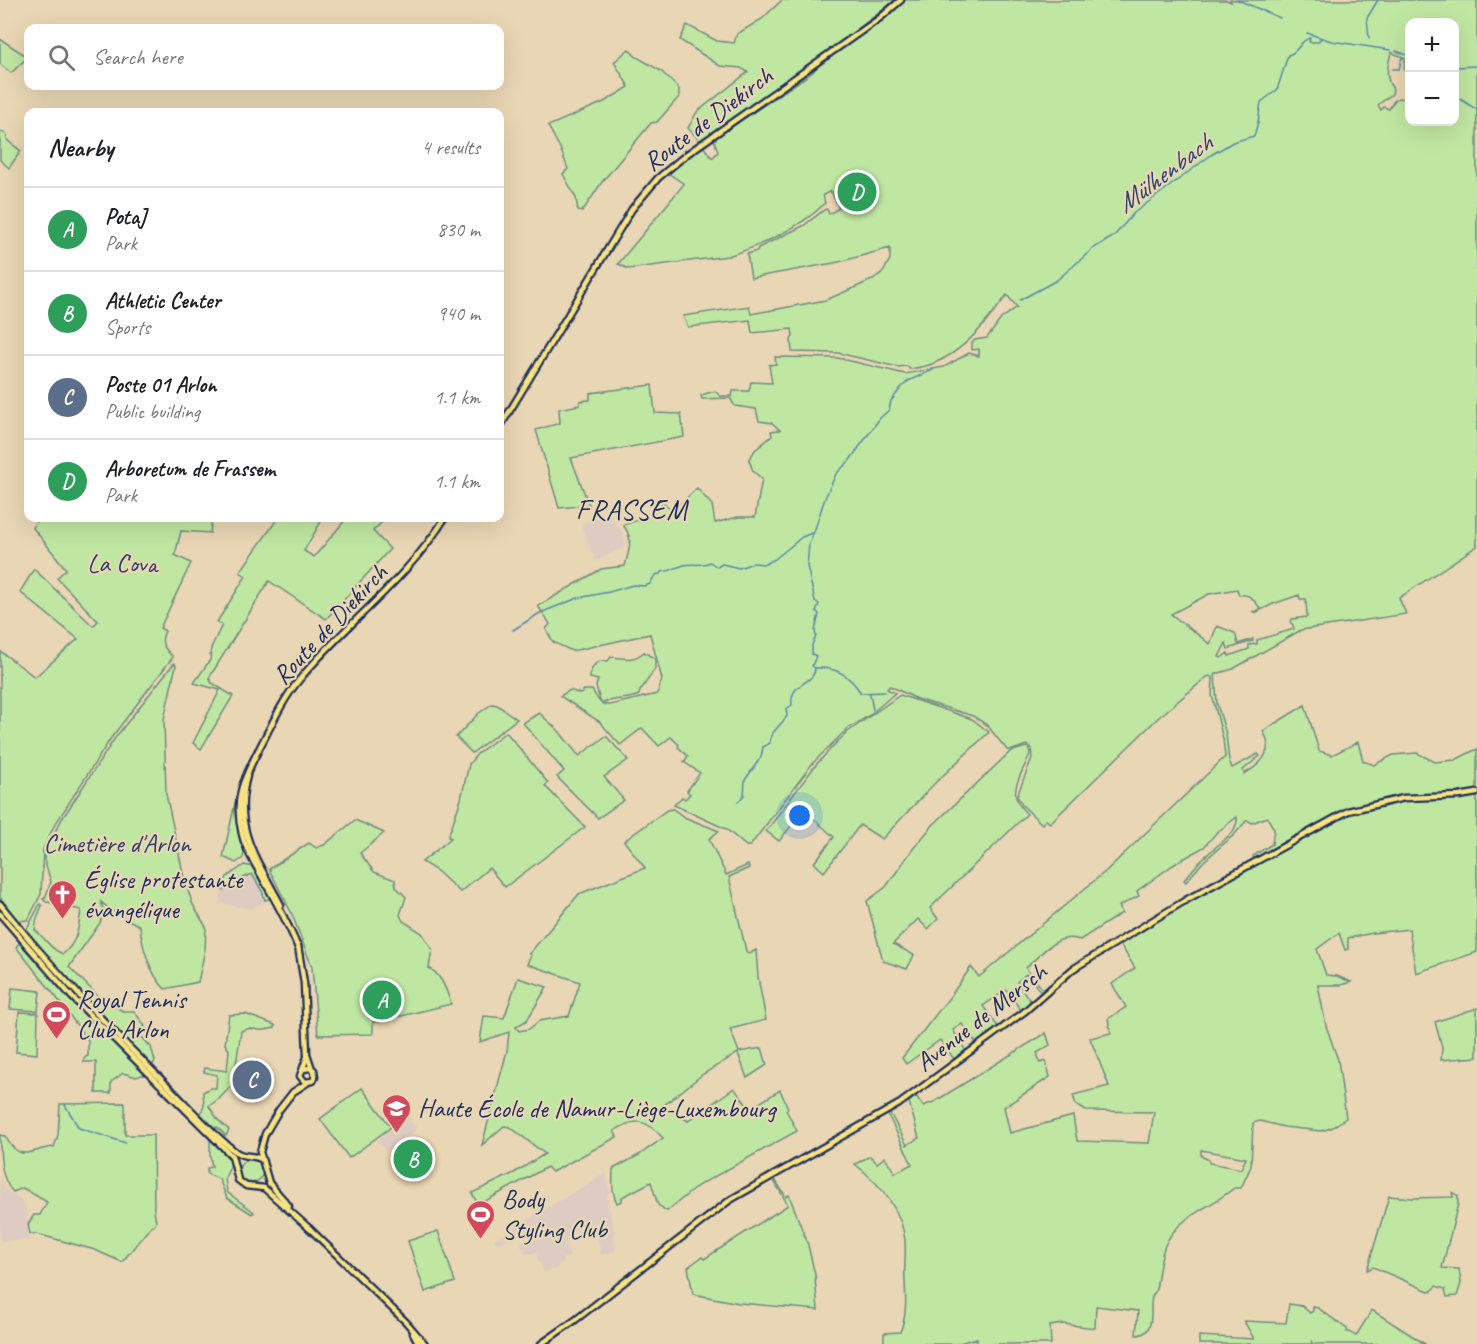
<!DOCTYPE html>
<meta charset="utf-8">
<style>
body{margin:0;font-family:Caveat,sans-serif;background:#f2f2f2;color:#202124}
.controls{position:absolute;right:18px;top:18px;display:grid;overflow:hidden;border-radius:12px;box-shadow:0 6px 24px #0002}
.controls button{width:54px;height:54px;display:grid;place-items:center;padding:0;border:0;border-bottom:2px solid #e0e0e0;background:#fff;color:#202124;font:30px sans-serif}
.you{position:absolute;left:800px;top:816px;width:21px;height:21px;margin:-15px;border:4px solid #fff;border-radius:50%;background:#1a73e8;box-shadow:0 0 0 9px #1a73e833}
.badge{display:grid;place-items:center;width:39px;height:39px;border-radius:50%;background:#ea580c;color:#fff;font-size:20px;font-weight:700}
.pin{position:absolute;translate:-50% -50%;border:3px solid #fff;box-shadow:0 2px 6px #0006}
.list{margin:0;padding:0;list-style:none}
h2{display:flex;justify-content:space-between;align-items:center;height:78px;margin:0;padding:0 24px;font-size:26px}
h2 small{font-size:20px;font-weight:400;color:#757577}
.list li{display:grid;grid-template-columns:39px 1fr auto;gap:18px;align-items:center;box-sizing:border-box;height:84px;padding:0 24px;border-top:2px solid #e0e0e0}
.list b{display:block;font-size:22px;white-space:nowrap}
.list p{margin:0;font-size:20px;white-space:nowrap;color:#757577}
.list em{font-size:20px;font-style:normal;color:#757577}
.icon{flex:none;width:33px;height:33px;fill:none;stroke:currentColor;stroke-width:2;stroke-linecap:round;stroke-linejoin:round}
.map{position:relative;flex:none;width:1477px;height:1344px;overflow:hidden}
.search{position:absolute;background:#fff;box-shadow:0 6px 24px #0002;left:24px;top:24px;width:480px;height:66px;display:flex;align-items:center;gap:15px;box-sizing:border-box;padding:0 21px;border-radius:12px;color:#757577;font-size:22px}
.panel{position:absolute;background:#fff;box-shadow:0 6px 24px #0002;left:24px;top:108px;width:480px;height:414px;border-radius:12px}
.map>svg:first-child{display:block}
</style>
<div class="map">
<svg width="1477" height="1344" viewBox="0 0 1477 1344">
<rect width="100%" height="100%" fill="#e9d6b4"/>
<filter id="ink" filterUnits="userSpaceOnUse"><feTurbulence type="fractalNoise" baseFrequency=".0167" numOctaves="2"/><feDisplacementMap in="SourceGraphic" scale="12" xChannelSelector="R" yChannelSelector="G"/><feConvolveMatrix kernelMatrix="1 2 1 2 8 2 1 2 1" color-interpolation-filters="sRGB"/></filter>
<g filter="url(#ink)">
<!-- built -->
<g fill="#deccc3">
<path d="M608 512 623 533 625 544 623 548 596 561 581 525Z"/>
<path d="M244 865H250L272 898 251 909 219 903 225 880 233 872Z"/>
<path d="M408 1117 417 1129 386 1152 377 1140Z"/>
<path d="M606 1173 610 1193 607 1194V1198L615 1234 613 1236 616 1251 601 1255 594 1224 565 1237 570 1256 563 1259 564 1263 559 1264 556 1269 544 1272 537 1258V1252L526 1255 520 1243 535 1236 531 1228 497 1244 494 1239Z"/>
<path d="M0 1175 5 1189 25 1203 30 1240 0 1241Z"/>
</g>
<!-- green -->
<g fill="#c0e7a2" stroke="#6e8b80" stroke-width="1.5" fill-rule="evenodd">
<path d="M782 0H895L818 60 700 141 688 128 697 112 748 72 741 68 720 66 680 40 687 25 717 41 734 43 737 34 762 19Z"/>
<path d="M902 0H1226L1231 2 1230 0H1477V546L1399 598 1406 614 1301 630 1233 669 1215 674 1217 704 1226 734 1229 761 1232 768 1258 754 1260 756 1243 770 1244 774C1262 764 1275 750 1263 731L1305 705 1319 751 1332 755 1358 742 1363 761 1374 765 1393 755 1417 753 1435 762 1455 760 1477 749V952L1416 973 1409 929 1373 933 1348 938V949L1345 950 1339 933 1317 949 1326 975 1337 976 1351 982 1341 985H1318L1326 1026 1338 1060 1346 1118 1331 1128 1321 1131 1284 1127 1260 1121 1253 1123 1251 1166 1241 1188H1234C1211 1208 1175 1217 1164 1248 1159 1263 1159 1274 1156 1289 1156 1292 1153 1294 1152 1297 1149 1308 1154 1319 1148 1329 1145 1334 1141 1335 1136 1335L1138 1311 1096 1306 1095 1328 1063 1324 1050 1326 1051 1344H977V1338L956 1344H884V1333L900 1332C907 1316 906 1298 905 1282 904 1268 906 1253 905 1240 901 1208 879 1183 855 1164L870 1156 877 1163 885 1157 895 1173 912 1164 888 1115 890 1113 907 1145 919 1138 909 1102 916 1096 923 1106 934 1102 1046 1033 1050 1045 1037 1053 1040 1063 1046 1061 1050 1077 1004 1107 1010 1133 1073 1116 1077 1141 1149 1143 1154 1112 1086 1111 1076 1105 1073 1095 1109 1086 1090 1038 1111 1033 1108 1019 1126 1007 1112 984 1135 968 1120 944 1111 950 1109 946 1254 862 1253 856 1272 844 1274 829 1267 817 1252 823 1247 820 1234 835 1204 861 1186 882 1184 880 1201 860 1233 832 1237 822V817L1216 833 1204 847 1173 865 1137 891 1139 896 1119 906 1122 913 1080 940C1057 932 1041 954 1026 968L1044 991 1042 993 1026 974 1017 982 1031 1002 1021 1010 1006 990 983 1006 999 1028 977 1044 962 1024 953 1030 966 1051 954 1059 940 1040 906 1064 902 1058 952 994 971 967 979 977 1106 871 1225 757 1223 739 1212 695 1213 679 1210 676 1207 677 1159 717 1050 823 1046 820 1042 824 1022 805 1017 796 1032 758 1031 747 1026 745 1013 750H1007L987 725 973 716 917 699 890 686 887 689 895 693 870 715 847 729 812 764 750 846H746L726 829 674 805 682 797 685 799 690 794 687 791 700 773 684 762 688 756 678 747 679 745 671 737 659 746 642 728 620 745 600 722 560 696 570 690 580 694 583 693V690H592C598 698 598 705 610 705L657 694 662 679 650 634 572 651 553 642 546 629 550 624 538 606 601 569 625 566C629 550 634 538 623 525L653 515V506L664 503 669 508 675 509 697 488 712 505 715 523 738 517H755L762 479 753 471 749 460 755 450 772 436 771 431 780 430 772 423 759 421 756 409 735 406 730 398 702 399 701 395 715 391 720 396H732L733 391H749L751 382 772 383 769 365 776 364 775 357 838 358 905 374 944 367 969 353 979 356V349L972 350V343L975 340 987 338 1001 319 1017 307 1007 295C987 322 964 352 932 364 925 367 916 368 909 369L907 366 898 367 838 353 792 352 791 340 793 336 792 329 752 333 750 320 688 327 683 316 749 306 751 314 826 300 872 280 884 271 890 259V248L839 262 751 278 747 254 757 251 758 248 803 226 824 210 827 209 829 214 839 208 831 191 823 195 825 203C803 226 759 247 728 256L628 269 618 264 684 184 668 173 703 146 712 158 718 152 714 139 813 72 821 62ZM1410 22H1454V122H1410L1409 94 1407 99 1398 98 1394 101 1389 109 1384 107 1381 110 1378 105 1392 94 1393 89C1384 77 1388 66 1391 52L1405 58 1404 70 1409 71ZM1237 589 1239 595C1250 593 1254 600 1260 608L1255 612 1252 611 1255 613 1273 604 1299 595 1300 599H1306L1307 617 1292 619 1291 623 1293 625 1294 629 1257 640V644L1249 645V649L1229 656 1228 653 1221 658 1219 657 1226 643 1228 649 1253 641V639L1238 644 1235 633 1217 626 1210 644 1171 614 1209 594ZM1201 1150 1246 1158 1241 1169 1209 1163V1160L1201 1156Z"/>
<path d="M0 39 28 57 11 73 0 64Z"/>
<path d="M629 49 635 56 661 71 679 89V97L657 122 651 123 602 182 582 212 578 211 576 198 563 174 568 169 560 148 548 126 604 102 629 87 614 62Z"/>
<path d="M0 131 6 134 8 141 21 151 9 168 0 160Z"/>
<path d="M652 385 655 413 681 414 684 437 571 458 589 505 559 508 536 430 560 423 559 409 580 405V401L590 400V393Z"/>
<path d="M38 518H212L210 533 181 531 175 555 191 563 160 628 165 631C159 643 164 648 173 657L111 738 54 826 43 849 41 894 28 920 18 921 0 897V651L35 677 78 639 20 592 34 569 93 626 98 621 57 578 66 569 33 528Z"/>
<path d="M278 518H323L304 551 314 557 347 518H386L373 531 390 549 326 619 269 581 209 678 212 683 233 696 201 749 193 743 220 690 194 683 210 660 211 648 222 625 217 622 246 576 240 572Z"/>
<path d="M644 652 655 659V669L640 691 639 695C628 700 614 698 603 703L600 701 596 686 598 680 590 678C590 667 597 659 608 661L611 657C624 658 632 662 644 652Z"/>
<path d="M174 663 176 665 164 719 166 794 185 882 193 905 206 927 205 950 198 982 165 989C150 974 142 947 140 926L112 911 101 902 104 912 100 923 69 967 105 1003 107 1002 123 1011H134L145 1026 138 1033 151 1047 155 1061 152 1066 53 964 26 931 40 904 42 906 37 918 35 930C45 938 51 950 63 954 77 943 79 927 81 910L67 907 65 901 61 904 46 902 43 899 45 898 51 882 44 859 46 848 62 819 115 738Z"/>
<path d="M900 695 972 719 989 732 934 784 882 839 860 825 824 872 814 863 834 837 804 810 779 841 766 831 815 766 837 742 849 731Z"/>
<path d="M492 704 497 705 517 719 472 753 456 737 479 713Z"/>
<path d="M539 713 558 730 579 756 606 736 628 760 604 777 624 800 598 818 557 777 564 771 523 723Z"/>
<path d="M506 732 548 783 545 786 585 827 505 887 489 868 460 892 437 871 422 862 451 838 448 837 461 799 469 764 477 754Z"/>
<path d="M1026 747 1029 748 1030 754C1021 777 1004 793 1027 814L930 908 938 919 928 929 918 919 893 944 914 955 907 969 883 961 867 901 886 887 912 850 933 825 1010 752Z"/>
<path d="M238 790 237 801 244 853 243 858 236 863 223 857Z"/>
<path d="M673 809 684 817 719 831 709 839 726 875 748 865 749 868 729 877 746 951 749 954 756 950 758 977 766 1020 730 1029 739 1052 762 1048 767 1065 747 1078 738 1053 703 1074 663 1106 688 1121 734 1088 750 1109 780 1090 788 1108 786 1110 797 1131 699 1185 667 1211 658 1205 651 1182 622 1197V1201L617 1203C611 1191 613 1181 613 1169L639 1155 663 1138C646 1119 635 1117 614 1131L617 1137 552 1172 547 1167 478 1205 472 1193 514 1173 545 1154 510 1127 504 1126 482 1145 507 1051 509 1032 480 1042 484 1016 504 1018 518 978 547 987 527 1020 516 1027 519 1031 529 1029 539 1021 569 1016 580 982 527 964 531 955 529 954 579 894 645 868 624 841 667 810Z"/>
<path d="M355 820 384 833 360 853 374 872 395 880 396 887 406 897 400 915 403 921 422 933 432 949 429 968C441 974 447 990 451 1004L397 1017 391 984V1021L373 1022V1034L318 1035 312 967 292 914 269 869 309 843 316 848 324 845Z"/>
<path d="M244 865 254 867 272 898 265 900 262 891 252 874 226 886 223 891 224 887H222L227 877Z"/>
<path d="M19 943 83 1012 146 1074 136 1077 123 1073 111 1082V1093H96V1062H84V1058L88 1056V1040L53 993 16 947Z"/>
<path d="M12 988 40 991 38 1011 10 1009Z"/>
<path d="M1477 1008V1057L1441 1060 1442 1047 1435 1022Z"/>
<path d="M19 1012 38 1013 37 1054 16 1052Z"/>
<path d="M245 1014 275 1025V1028C270 1029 264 1031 260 1030 251 1029 249 1027 241 1031L233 1084 219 1099 209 1106 218 1120 229 1130 226 1136 217 1127 215 1128 201 1114 204 1105 203 1092 210 1088H216L217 1075 204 1072 205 1068 227 1071 229 1050 225 1044 229 1015Z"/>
<path d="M362 1088 391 1127 349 1158 320 1119Z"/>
<path d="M125 1103V1135H153L154 1212 156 1221 154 1226 152 1225 122 1262 95 1250 37 1234H30L28 1224 34 1215H40L47 1202 23 1188 13 1192C0 1179 0 1154 0 1135L5 1136C21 1165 30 1149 54 1147L58 1135 60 1104Z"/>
<path d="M210 1138 232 1162 225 1178 227 1192 254 1212 252 1214 227 1198 219 1179 207 1174V1168L212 1167 210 1156Z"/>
<circle cx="251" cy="1171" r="12"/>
<path d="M774 1178 786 1197 789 1195 808 1245 816 1279H815L818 1310 739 1303 693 1294 688 1267 702 1257 704 1259 788 1205 773 1179Z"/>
<path d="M1452 1192 1458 1196V1204L1442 1268 1459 1269 1461 1283 1457 1296 1447 1297 1445 1289 1436 1286 1431 1292 1373 1267 1367 1270 1389 1196 1412 1198 1453 1197Z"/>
<path d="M438 1231 455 1282 425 1292 408 1241Z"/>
<path d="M1289 1304 1302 1306 1310 1313 1313 1311V1307L1318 1308 1347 1329V1332H1350L1356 1336 1372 1310 1425 1344H1199V1336L1254 1339 1244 1321 1286 1323Z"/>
</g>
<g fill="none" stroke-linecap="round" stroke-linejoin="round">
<!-- stream -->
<g stroke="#5589a9" stroke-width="1.5">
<path d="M1238 0 1280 18"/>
<path d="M1307 33 1331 41 1390 50"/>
<path d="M1369 38 1367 18 1378 0"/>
<path d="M1396 51 1410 56"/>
<path d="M1401 60 1403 57"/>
<path d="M1454 67 1477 66"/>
<path d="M1392 69H1399L1401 62"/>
<path d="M1454 95 1477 110"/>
<path d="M1020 300 1057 280 1094 248 1114 236 1134 213 1211 155 1233 142 1254 136 1258 122 1261 102 1277 90 1288 55C1299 53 1299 40 1310 38L1309 42H1318L1321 38"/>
<path d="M513 630 540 613 578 598 609 592 633 585 644 586 650 584 655 575 660 574 662 572C672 571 673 569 681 566 690 562 701 567 710 562L717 567 722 564 739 568 753 563 765 564 775 559 802 537 814 532 825 498 836 474 850 460 880 418 889 410 891 401 900 389 908 381 933 370"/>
<path d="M815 668C837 667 849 675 861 693L885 692"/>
<path d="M870 694 873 710"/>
<path d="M738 802 744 795 745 780 761 757 763 747 770 743C771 730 780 727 787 716L786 709 792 705C789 681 815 685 815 668L812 666 816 656 812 654V645L816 636 815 631 819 614 816 611 819 604 815 601 807 566 809 544 813 534"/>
<path d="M65 1105 79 1128 126 1143"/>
<path d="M1311 1341 1313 1344"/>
</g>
<defs>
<g id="major">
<path d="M500 427 632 209 658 178 687 154 880 18 901 0"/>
<path d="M247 776C232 829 258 861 281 905"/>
<path d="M0 904C52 969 108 1027 167 1085 189 1107 211 1133 236 1152 244 1158 252 1154 261 1159"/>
<path d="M0 914 72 997 232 1156 238 1180 246 1186 264 1188 310 1229"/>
<path d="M298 946 304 983 307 1054 312 1069"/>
<path d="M298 948C288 922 274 899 261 875 254 862 245 849 242 834 233 798 244 778 260 747 272 724 282 701 299 680 345 624 406 581 445 518"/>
<path d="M303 1069 310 1068 314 1070 315 1077 313 1081 305 1082 300 1076 307 1057"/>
<path d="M289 1206 269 1183 260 1152 265 1134 279 1110 293 1092 307 1083"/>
<path d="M309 1228 406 1322 425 1344"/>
<path d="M413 1333 419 1344"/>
<path d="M541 1344 574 1321 730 1200 899 1104 1024 1012 1073 969 1186 900 1348 811 1404 798 1459 796 1477 793"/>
</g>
</defs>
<!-- major casing -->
<use href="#major" stroke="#1b2f5e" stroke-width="9"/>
<!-- major -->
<use href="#major" stroke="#f8e281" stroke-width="4.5"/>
</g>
</g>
<!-- icons -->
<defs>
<symbol id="church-pin" viewBox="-11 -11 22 30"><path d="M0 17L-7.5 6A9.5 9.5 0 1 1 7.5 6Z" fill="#d1495b" stroke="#e9d6b4"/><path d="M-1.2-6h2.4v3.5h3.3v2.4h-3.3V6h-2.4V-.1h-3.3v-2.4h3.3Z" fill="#fff"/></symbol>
<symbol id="stadium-pin" viewBox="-11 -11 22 30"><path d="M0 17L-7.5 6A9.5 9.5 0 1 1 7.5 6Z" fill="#d1495b" stroke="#e9d6b4"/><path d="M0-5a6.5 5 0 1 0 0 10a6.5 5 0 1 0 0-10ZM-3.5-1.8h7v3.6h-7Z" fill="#fff"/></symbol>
<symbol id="university-pin" viewBox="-11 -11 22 30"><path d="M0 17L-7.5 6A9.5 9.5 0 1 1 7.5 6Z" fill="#d1495b" stroke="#e9d6b4"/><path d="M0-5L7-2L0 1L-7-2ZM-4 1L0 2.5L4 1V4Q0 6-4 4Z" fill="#fff"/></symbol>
</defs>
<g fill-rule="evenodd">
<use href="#church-pin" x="46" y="878" width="33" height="45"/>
<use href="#stadium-pin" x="40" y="998" width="33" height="45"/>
<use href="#university-pin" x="380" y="1092" width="33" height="45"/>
<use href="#stadium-pin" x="464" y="1198" width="33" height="45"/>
</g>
<g text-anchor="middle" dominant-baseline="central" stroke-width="4.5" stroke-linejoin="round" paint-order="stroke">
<!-- street labels -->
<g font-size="26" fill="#1b2f5e" stroke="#e9d6b4">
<text transform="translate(708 119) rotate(-37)">Route de Diekirch</text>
<text transform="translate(330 624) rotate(-47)">Route de Diekirch</text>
<text transform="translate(981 1017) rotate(-38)">Avenue de Mersch</text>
</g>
<!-- park labels -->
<g font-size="26" fill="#2c4165" stroke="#e9d6b4">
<text x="122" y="563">La Cova</text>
<text x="117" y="843">Cimetière d'Arlon</text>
</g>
<!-- poi labels -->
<g font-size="26" fill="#1b2f5e" stroke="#e9d6b4" text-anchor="start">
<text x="84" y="879">Église protestante<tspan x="84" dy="30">évangélique</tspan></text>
<text x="77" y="999">Royal Tennis<tspan x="77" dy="30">Club Arlon</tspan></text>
<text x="418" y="1108">Haute École de Namur-Liège-Luxembourg</text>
<text x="502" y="1199">Body<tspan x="502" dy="30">Styling Club</tspan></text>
</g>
<!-- water labels -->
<g font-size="27" font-style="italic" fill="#294671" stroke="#e9d6b4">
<text transform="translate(1164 173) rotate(-37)">Mülhenbach</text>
</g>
<!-- quarter labels -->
<g font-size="28" letter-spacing="1.5" fill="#1b2f5e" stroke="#e9d6b4">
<text x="632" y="509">FRASSEM</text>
</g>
</g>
</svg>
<div class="controls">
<button>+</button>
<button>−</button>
</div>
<div class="you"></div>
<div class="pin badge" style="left:382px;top:1000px;background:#2e9e5b">A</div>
<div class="pin badge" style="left:413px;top:1159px;background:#2e9e5b">B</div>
<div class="pin badge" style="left:252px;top:1080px;background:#5c6f8a">C</div>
<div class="pin badge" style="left:857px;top:192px;background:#2e9e5b">D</div>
<div class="search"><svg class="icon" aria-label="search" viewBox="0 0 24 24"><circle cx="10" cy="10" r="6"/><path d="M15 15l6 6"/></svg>Search here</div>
<section class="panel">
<h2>Nearby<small>4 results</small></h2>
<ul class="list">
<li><span class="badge" style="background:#2e9e5b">A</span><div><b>PotaJ</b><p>Park</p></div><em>830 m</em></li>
<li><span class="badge" style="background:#2e9e5b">B</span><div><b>Athletic Center</b><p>Sports</p></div><em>940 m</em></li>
<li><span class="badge" style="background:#5c6f8a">C</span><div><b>Poste 01 Arlon</b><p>Public building</p></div><em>1.1 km</em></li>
<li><span class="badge" style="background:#2e9e5b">D</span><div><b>Arboretum de Frassem</b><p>Park</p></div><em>1.1 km</em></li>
</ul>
</section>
</div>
